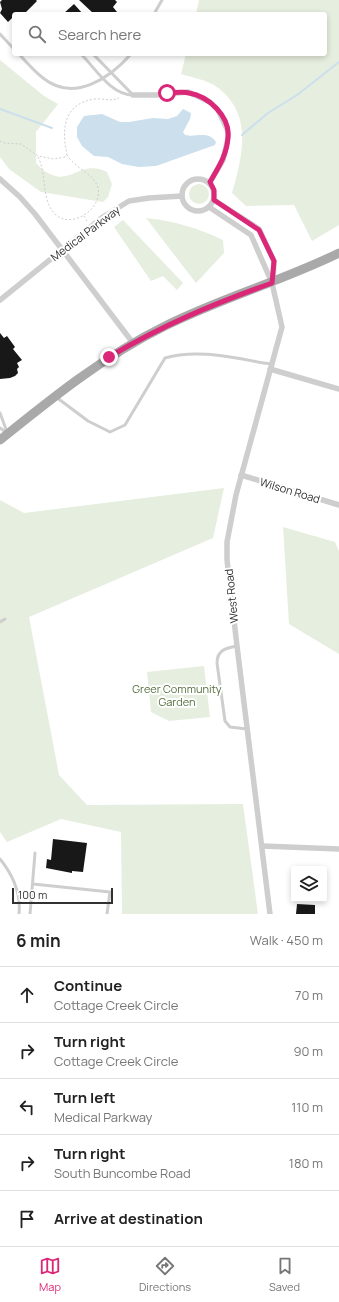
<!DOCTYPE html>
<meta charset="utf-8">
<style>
body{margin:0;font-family:Manrope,sans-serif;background:#f2f2f2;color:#222}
.controls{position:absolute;right:12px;bottom:12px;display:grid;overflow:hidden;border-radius:4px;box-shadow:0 2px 6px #0003}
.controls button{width:36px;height:36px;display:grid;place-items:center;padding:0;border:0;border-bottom:1px solid #e0e0e0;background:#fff;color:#222;font:20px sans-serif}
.scale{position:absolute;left:12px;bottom:10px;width:101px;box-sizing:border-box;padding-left:4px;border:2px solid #313131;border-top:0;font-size:11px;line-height:14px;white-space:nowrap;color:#313131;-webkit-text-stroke:3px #fff;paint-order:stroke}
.stop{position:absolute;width:12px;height:12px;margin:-9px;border:3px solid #db2777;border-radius:50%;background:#fff}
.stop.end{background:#db2777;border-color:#fff;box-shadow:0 1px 4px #0008}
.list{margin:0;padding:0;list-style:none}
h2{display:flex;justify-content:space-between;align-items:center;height:52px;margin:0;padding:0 16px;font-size:17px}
h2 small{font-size:13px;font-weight:400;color:#767676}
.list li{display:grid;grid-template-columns:26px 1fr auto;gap:12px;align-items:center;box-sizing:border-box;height:56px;padding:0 16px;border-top:1px solid #e0e0e0}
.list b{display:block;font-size:15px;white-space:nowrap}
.list p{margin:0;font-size:13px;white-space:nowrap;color:#767676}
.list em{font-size:13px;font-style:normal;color:#767676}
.icon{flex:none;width:22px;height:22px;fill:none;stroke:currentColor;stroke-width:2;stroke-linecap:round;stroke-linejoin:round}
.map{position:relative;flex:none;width:339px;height:914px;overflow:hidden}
.search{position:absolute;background:#fff;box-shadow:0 2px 6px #0003;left:12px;right:12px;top:12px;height:44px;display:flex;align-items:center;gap:10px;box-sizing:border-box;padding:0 14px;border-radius:4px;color:#767676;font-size:15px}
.sheet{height:332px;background:#fff}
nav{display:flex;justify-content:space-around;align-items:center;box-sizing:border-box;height:56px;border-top:1px solid #e0e0e0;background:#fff;font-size:11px;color:#767676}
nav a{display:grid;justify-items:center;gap:2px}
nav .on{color:#db2777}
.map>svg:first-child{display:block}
</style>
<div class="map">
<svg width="339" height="914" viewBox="0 0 339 914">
<rect width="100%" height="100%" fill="#fff"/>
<!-- green -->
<g fill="#e6eedf">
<path d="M199 0H339V225L312 241 294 205 246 206 232 193C243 154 254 112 214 85 205 80 191 77 181 74L186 54H325V14H196Z"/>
<path d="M0 60 44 96 58 104 36 132V163C39 166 43 171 48 173 71 186 80 159 107 172L112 184 108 197 103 202 41 192 9 169 0 157Z"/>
<circle cx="199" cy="194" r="10"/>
<path d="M146 218C174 221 198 228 223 240L224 253 196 283Z"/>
<path d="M123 220 183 283 177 290 163 276 151 281 114 227Z"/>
<path d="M224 488 213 538 29 617 59 775 87 805 243 804 258 914H122L121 832 61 819 7 842 0 832V500L24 513Z"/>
<path d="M283 527 335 542 339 551V654L289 624Z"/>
<path d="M204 666 210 717 169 721 151 712 147 672Z"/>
</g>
<!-- water -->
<path fill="#cbdfed" d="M183 109 191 113 190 119 183 132 185 135C196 138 208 130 216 142L215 145 156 166 139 167 122 164 108 157 94 156 82 146 77 137V127L84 116 102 114 120 122H129L153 118 168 119 177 116Z"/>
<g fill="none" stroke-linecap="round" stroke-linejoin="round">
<!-- stream -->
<g stroke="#cbdfed" stroke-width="2">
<path d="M0 109 52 128"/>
<path d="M242 135 268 113 297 95 339 62"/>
</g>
</g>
<!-- building -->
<g fill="#181818">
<path d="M2 0H36L37 1 24 14H14V19L13 17 8 22 0 13 2 9 0 2Z"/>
<path d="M79 0H115L117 2 113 7 117 12 115 14H94Z"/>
<path d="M74 4 83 14H63Z"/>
<path d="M0 333 4 338 7 336 15 347 13 349 22 360 17 363 19 367 17 369 18 373 15 376 10 378 0 379Z"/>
<path d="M53 839 87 843 83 872 72 871V873L46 868 47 859 51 860Z"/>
<path d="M297 904 315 905V914H296Z"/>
</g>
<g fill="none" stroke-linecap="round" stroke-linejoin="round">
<!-- path -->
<g stroke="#cecece" stroke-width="1" stroke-dasharray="2 2" stroke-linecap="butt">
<path d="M0 141 4 143 21 144 38 156 54 159 65 157 67 154C61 129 64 103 95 99 103 98 111 102 119 98"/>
<path d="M38 157C47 174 41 198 54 213 70 231 103 209 98 188 95 175 75 168 67 155"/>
<path d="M84 216 87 221"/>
</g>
<!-- lane -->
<g stroke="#cecece" stroke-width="3">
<path d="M154 14 162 0"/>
<path d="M0 34 14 49"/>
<path d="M19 54C26 62 34 71 43 78 74 103 110 78 131 54"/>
<path d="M77 54H79"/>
<path d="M81 54C96 69 111 95 133 95"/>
<path d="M93 54 133 95"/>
<path d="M56 397 88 421 110 432 125 425 165 358C199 348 237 359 271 364"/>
<path d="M0 413 7 432"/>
<path d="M0 428 7 433"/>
<path d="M0 622 5 619"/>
<path d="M237 646C226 648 217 650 217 663L225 721 230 727 247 729"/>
<path d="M0 859C13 875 21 894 19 914"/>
<path d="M33 884 110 892 107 914"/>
<path d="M30 914 35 853"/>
</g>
<!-- street -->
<g stroke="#cecece" stroke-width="5.5">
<path d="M133 95H156L188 92 210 102 218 110 228 131V138L223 160 210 182"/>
<circle cx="198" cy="195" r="16"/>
<path d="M0 179 20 197 35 214 133 343"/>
<path d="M214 200 259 229 274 261 273 281"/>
<path d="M209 207 251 235 272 283 282 327 236 495 227 542V560L237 646 270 914"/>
<path d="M0 300 103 217 129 201 149 198 182 196"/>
<path d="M270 369 339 389"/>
<path d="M241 475 339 505"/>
<path d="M262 846 339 849"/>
</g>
<!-- primary -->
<path stroke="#a9a9a9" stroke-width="9" d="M0 440C52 398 104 356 165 326 221 298 282 281 339 253"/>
</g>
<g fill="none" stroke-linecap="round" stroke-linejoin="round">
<!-- route -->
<path stroke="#db2777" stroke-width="5" d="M109 357C163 325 213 304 272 283L274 261 259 230 214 200V190L210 182C218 168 227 155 228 137 230 116 208 96 189 93 182 91 174 93 167 93"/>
</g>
<g text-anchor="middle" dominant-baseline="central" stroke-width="4" stroke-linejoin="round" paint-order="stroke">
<!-- street labels -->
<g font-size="11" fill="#313131" stroke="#fff">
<text transform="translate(85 233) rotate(-37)">Medical Parkway</text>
<text transform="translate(290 490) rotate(17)">Wilson Road</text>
<text transform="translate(231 596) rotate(-96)">West Road</text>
</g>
<!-- park labels -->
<g font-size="11" fill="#536e3d" stroke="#fff">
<text x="177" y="688">Greer Community<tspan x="177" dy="13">Garden</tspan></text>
</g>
</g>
</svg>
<div class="controls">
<button><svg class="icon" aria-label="layers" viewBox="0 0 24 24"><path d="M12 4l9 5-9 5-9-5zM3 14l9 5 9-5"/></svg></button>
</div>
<div class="scale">100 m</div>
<div class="stop" style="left:167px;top:93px"></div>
<div class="stop end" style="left:109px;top:357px"></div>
<div class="search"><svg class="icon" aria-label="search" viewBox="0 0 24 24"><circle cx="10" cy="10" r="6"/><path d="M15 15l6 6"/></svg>Search here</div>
</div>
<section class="sheet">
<h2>6 min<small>Walk · 450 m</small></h2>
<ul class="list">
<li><svg class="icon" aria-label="ahead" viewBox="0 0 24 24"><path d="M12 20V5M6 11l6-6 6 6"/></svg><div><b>Continue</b><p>Cottage Creek Circle</p></div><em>70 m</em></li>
<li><svg class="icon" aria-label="right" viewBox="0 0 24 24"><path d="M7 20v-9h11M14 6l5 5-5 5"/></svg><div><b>Turn right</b><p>Cottage Creek Circle</p></div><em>90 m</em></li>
<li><svg class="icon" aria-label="left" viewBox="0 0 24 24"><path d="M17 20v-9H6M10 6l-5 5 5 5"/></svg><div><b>Turn left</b><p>Medical Parkway</p></div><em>110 m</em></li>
<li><svg class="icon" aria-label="right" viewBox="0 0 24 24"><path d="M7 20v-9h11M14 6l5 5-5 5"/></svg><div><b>Turn right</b><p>South Buncombe Road</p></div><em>180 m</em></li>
<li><svg class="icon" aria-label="arrive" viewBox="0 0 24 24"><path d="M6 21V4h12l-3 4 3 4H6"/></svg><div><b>Arrive at destination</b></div></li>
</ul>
</section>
<nav>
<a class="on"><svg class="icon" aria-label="map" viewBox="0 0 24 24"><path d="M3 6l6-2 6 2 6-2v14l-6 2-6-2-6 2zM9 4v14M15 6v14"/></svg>Map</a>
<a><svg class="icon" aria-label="directions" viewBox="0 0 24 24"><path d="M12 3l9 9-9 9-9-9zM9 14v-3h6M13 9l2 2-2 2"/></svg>Directions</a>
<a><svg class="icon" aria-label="saved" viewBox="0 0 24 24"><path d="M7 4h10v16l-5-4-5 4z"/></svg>Saved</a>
</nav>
